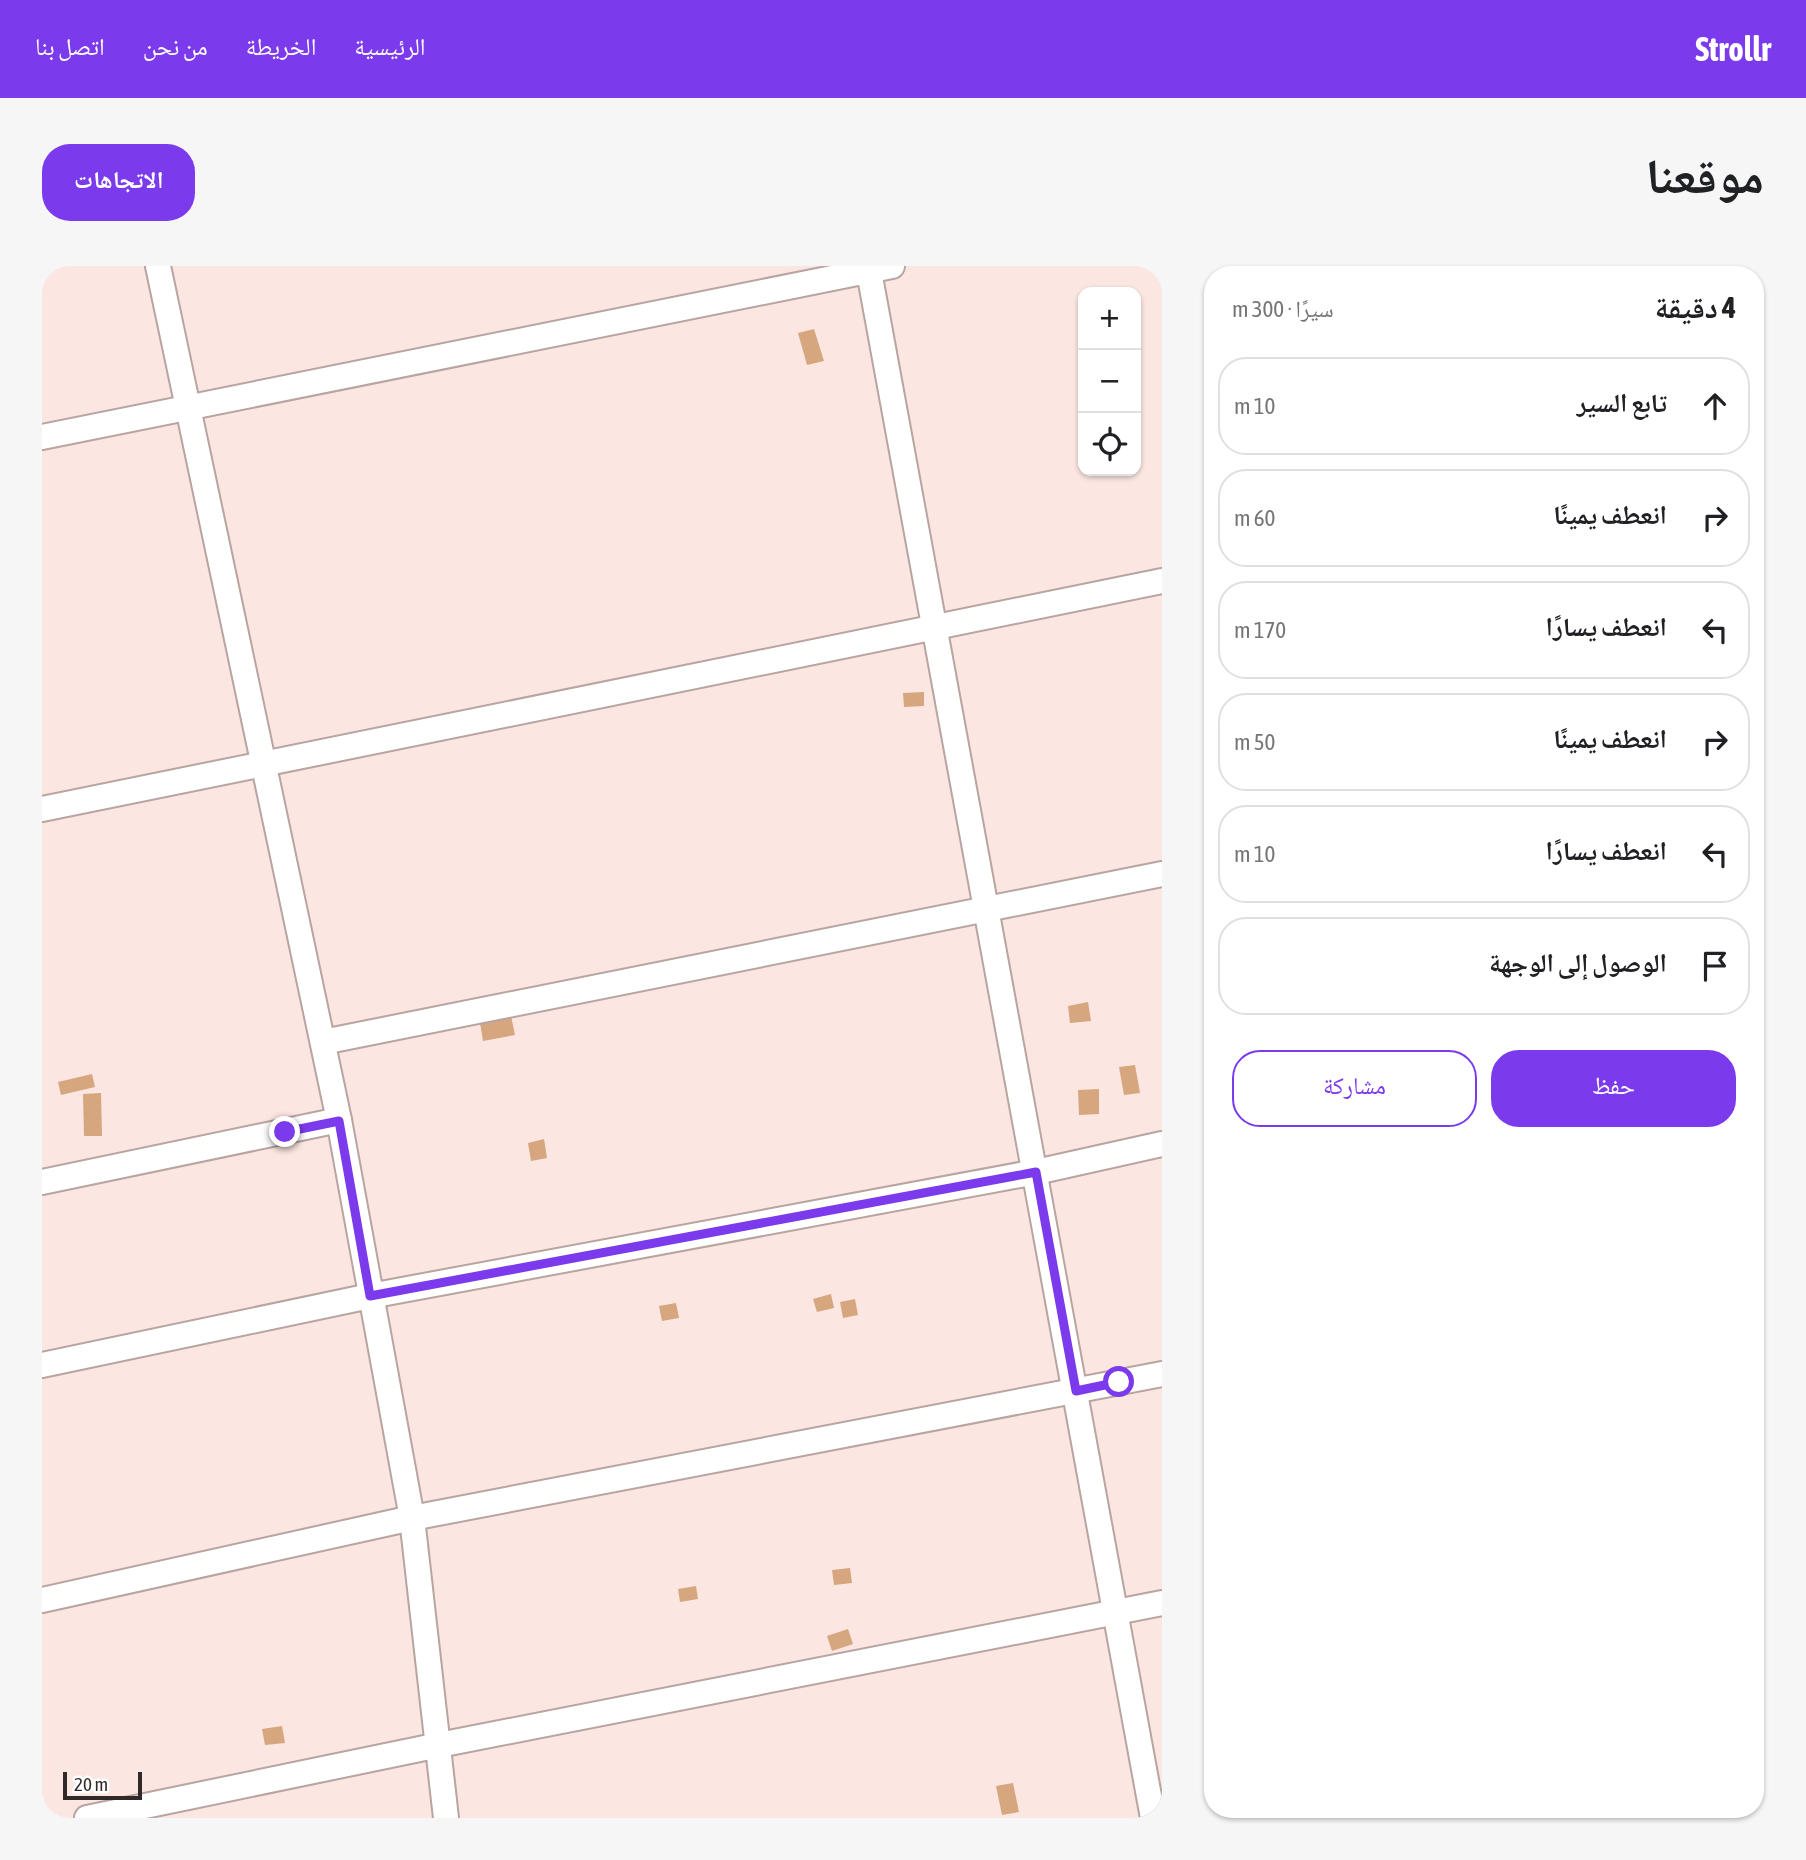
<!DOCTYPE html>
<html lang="ar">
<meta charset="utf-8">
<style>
body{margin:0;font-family:"Asap Condensed","Noto Naskh Arabic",sans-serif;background:#f6f6f6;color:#202124;direction:rtl}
.controls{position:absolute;right:21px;top:21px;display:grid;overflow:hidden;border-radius:14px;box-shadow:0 2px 5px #0004}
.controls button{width:63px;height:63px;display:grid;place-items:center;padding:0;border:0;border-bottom:2px solid #e0e0e0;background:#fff;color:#202124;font:35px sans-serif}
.scale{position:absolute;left:21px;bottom:18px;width:79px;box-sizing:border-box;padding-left:7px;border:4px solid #302927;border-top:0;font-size:19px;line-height:24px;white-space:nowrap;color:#302927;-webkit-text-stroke:5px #fff;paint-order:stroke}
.stop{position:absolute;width:21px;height:21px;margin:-16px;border:5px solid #7c3aed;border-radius:50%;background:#fff}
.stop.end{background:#7c3aed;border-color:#fff;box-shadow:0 2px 7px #0008}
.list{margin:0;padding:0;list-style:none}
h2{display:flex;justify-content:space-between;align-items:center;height:91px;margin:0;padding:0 28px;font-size:30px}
h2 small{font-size:23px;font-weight:400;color:#757577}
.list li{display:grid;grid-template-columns:46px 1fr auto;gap:21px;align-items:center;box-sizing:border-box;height:98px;margin:0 14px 14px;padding:0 14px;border:2px solid #e0e0e0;border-radius:28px}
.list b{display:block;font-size:26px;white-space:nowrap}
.list em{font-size:23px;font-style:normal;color:#757577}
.actions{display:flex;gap:14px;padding:21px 28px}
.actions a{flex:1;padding:16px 0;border:2px solid #7c3aed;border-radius:28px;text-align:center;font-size:24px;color:#7c3aed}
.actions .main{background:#7c3aed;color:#fff}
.icon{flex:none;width:38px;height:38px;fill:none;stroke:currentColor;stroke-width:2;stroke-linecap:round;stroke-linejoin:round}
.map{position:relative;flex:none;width:1120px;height:1552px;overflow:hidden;direction:ltr;border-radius:28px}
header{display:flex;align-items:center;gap:42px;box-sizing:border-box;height:98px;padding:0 35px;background:#7c3aed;color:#fff}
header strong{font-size:33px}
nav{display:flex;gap:38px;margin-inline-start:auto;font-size:24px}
.intro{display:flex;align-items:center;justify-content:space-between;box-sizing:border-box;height:168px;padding:0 42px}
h1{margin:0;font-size:49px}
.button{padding:18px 32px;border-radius:28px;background:#7c3aed;color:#fff;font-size:24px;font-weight:700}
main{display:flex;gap:42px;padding:0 42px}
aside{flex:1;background:#fff;border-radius:28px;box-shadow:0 2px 5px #0004}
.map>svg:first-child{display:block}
</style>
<header>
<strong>Strollr</strong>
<nav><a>الرئيسية</a><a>الخريطة</a><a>من نحن</a><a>اتصل بنا</a></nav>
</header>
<div class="intro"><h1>موقعنا</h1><a class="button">الاتجاهات</a></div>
<main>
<aside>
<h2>4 دقيقة<small>سيرًا · 300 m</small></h2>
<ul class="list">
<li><svg class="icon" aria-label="ahead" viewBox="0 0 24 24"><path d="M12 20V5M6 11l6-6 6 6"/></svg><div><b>تابع السير</b></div><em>10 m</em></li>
<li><svg class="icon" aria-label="right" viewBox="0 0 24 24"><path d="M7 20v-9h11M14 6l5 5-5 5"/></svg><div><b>انعطف يمينًا</b></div><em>60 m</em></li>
<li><svg class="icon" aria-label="left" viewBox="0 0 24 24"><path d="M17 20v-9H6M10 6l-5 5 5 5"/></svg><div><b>انعطف يسارًا</b></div><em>170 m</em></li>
<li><svg class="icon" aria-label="right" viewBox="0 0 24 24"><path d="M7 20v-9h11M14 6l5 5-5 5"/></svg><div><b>انعطف يمينًا</b></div><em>50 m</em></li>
<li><svg class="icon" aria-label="left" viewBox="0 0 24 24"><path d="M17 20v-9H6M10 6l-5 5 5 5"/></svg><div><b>انعطف يسارًا</b></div><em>10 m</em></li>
<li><svg class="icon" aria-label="arrive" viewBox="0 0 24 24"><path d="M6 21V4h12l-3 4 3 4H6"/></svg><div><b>الوصول إلى الوجهة</b></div></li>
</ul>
<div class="actions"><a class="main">حفظ</a><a>مشاركة</a></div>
</aside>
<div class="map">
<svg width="1120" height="1552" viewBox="0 0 1120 1552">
<rect width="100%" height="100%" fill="#fbe6e1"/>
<!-- building -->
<g fill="#d6a67f">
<path d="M772 63 782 95 765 99 756 67Z"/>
<path d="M882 426V440L862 441 861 427Z"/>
<path d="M1046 736 1049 755 1028 757 1026 740Z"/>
<path d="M468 745 473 769 441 775 437 751Z"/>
<path d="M1093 799 1098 827 1082 829 1077 801Z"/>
<path d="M50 808 53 821 19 829 16 816Z"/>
<path d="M1057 823V848L1037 849 1036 824Z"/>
<path d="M59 827 60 870H42L41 828Z"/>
<path d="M502 873 505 892 489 895 486 877Z"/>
<path d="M789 1028 792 1042 775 1046 771 1033Z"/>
<path d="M813 1033 816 1049 801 1052 798 1036Z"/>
<path d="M634 1037 637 1052 620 1055 617 1040Z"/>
<path d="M808 1302 810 1317 792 1319 790 1304Z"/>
<path d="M654 1320 656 1333 638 1336 636 1323Z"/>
<path d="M806 1363 811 1378 790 1385 785 1370Z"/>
<path d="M240 1460 243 1477 223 1479 220 1463Z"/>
<path d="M971 1517 977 1546 960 1549 954 1520Z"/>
</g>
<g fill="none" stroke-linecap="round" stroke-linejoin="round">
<defs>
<g id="minor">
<path d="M116 0 297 854 370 1252 404 1552"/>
<path d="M826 0 1111 1552"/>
<path d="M0 171 850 0"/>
<path d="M0 543 1120 315"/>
<path d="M281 776 1120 608"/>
<path d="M0 916 297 854"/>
<path d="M0 1099 328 1030 994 906 1120 878"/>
<path d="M0 1334 370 1252 1120 1108"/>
<path d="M45 1552 397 1479 1120 1337"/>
</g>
</defs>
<!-- minor casing -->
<use href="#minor" stroke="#b8a4a0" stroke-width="28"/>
<!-- minor -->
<use href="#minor" stroke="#fff" stroke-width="24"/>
</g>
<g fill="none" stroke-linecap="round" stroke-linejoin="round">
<!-- route -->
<path stroke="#7c3aed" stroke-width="9" d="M243 866 297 855 328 1030 994 906 1034 1125 1077 1116"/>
</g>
</svg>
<div class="controls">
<button>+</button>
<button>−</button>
<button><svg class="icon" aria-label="locate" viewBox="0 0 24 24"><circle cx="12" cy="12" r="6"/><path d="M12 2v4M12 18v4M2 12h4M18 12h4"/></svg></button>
</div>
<div class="scale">20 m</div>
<div class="stop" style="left:1077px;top:1116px"></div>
<div class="stop end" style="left:243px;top:866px"></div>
</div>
</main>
